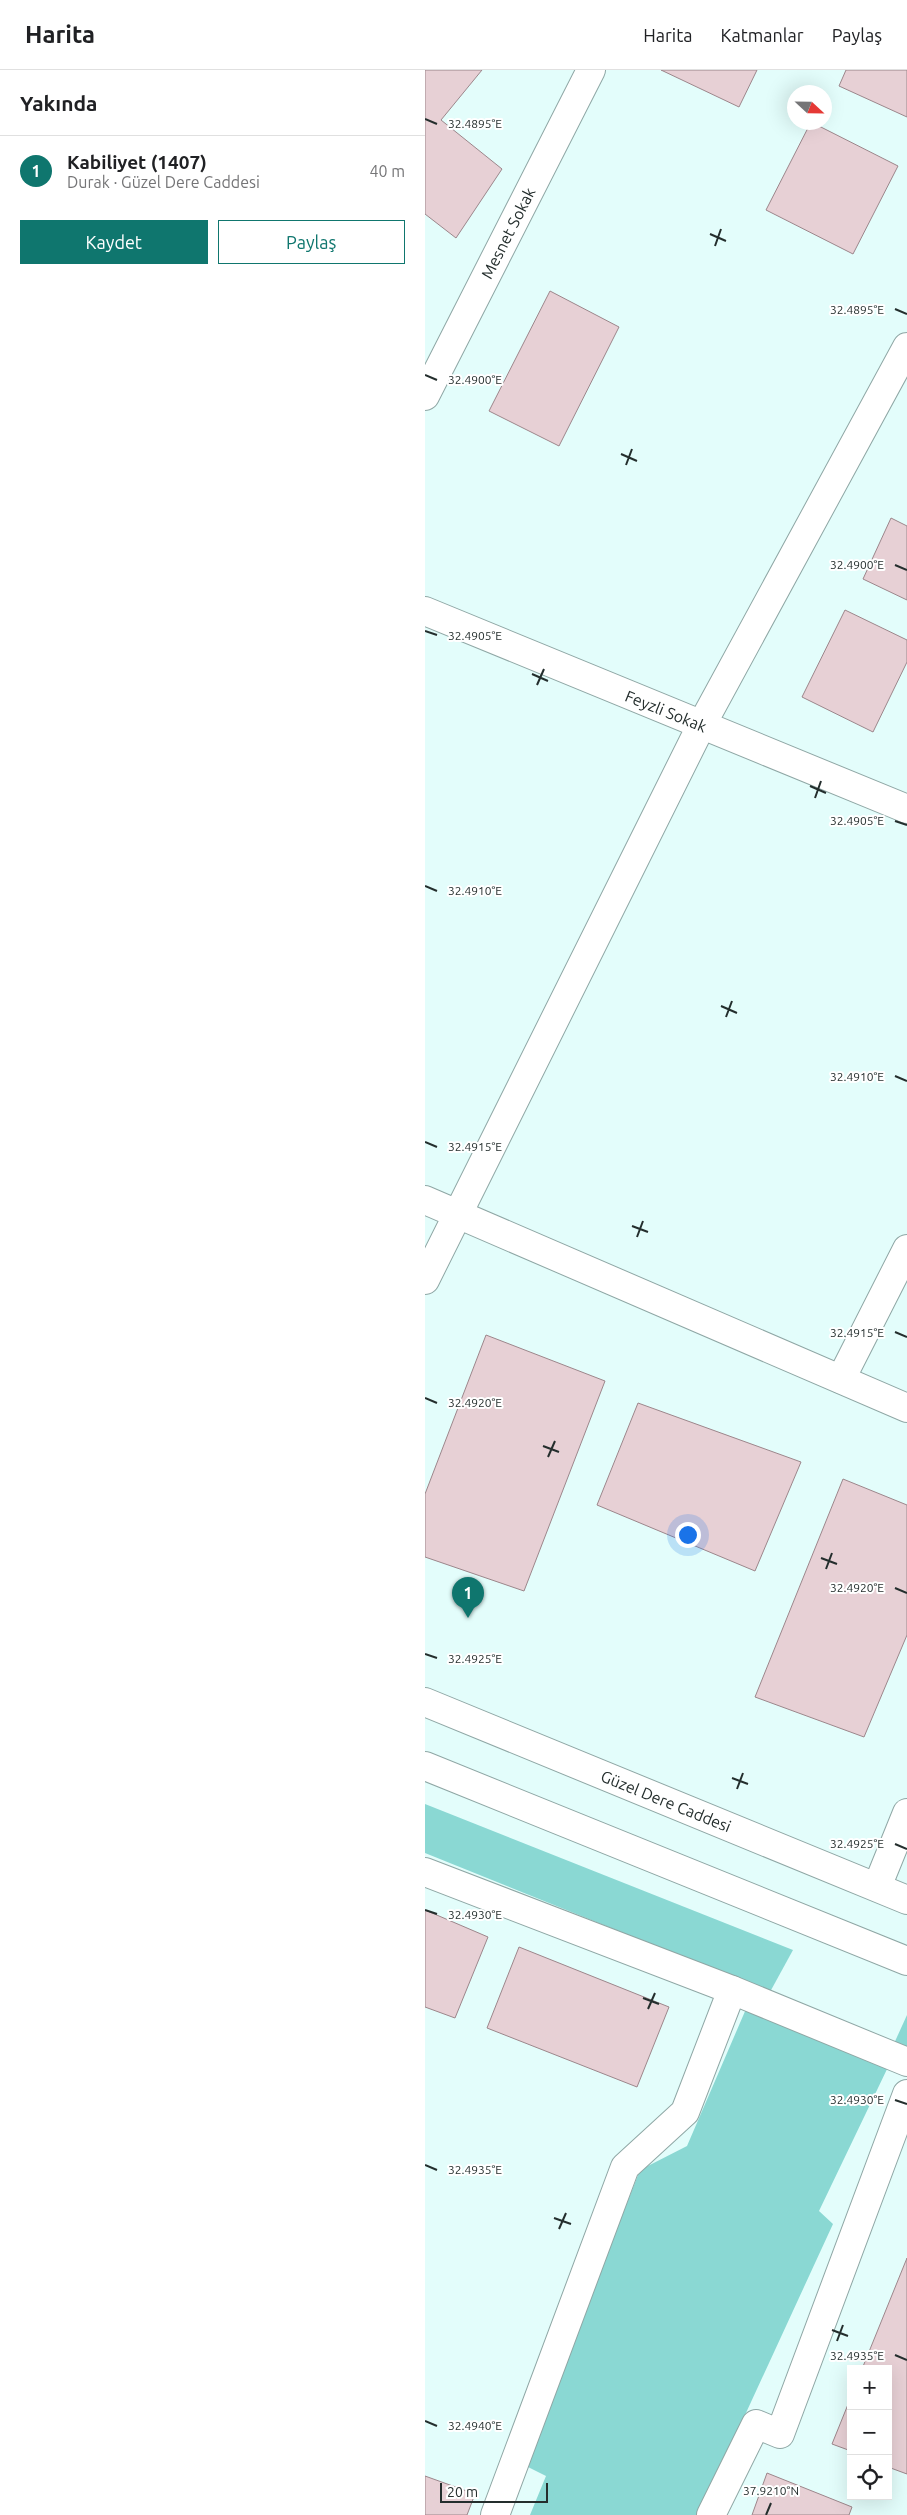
<!DOCTYPE html>
<html lang="tr">
<meta charset="utf-8">
<style>
body{margin:0;font-family:Ubuntu,sans-serif;background:#f6f6f6;color:#202124}
.controls{position:absolute;right:15px;bottom:15px;display:grid;overflow:hidden;border-radius:0px;box-shadow:0 5px 20px #0002}
.controls button{width:45px;height:45px;display:grid;place-items:center;padding:0;border:0;border-bottom:1px solid #e0e0e0;background:#fff;color:#202124;font:25px sans-serif}
.compass{position:absolute;left:362px;top:15px;width:45px;height:45px;border-radius:50%;background:#fff;box-shadow:0 5px 20px #0002;rotate:112deg}
.scale{position:absolute;left:15px;bottom:12px;width:108px;box-sizing:border-box;padding-left:5px;border:2px solid #242e2d;border-top:0;font-size:14px;line-height:18px;white-space:nowrap;color:#242e2d;-webkit-text-stroke:4px #fff;paint-order:stroke}
.you{position:absolute;left:262px;top:1464px;width:18px;height:18px;margin:-12px;border:4px solid #fff;border-radius:50%;background:#1a73e8;box-shadow:0 0 0 8px #1a73e833}
.badge{display:grid;place-items:center;width:32px;height:32px;border-radius:50%;background:#0f766e;color:#fff;font-size:16px;font-weight:700}
.pin{position:absolute;translate:-50% -41px;filter:drop-shadow(0 1px 2px #0008)}
.pin::after{content:'';position:absolute;top:26px;width:18px;height:15px;background:inherit;clip-path:polygon(0 0,100% 0,50% 100%)}
.list{margin:0;padding:0;list-style:none}
h2{display:flex;justify-content:space-between;align-items:center;height:65px;margin:0;padding:0 20px;font-size:21px}
h2 small{font-size:16px;font-weight:400;color:#757577}
.list li{display:grid;grid-template-columns:32px 1fr auto;gap:15px;align-items:center;box-sizing:border-box;height:70px;padding:0 20px;border-top:1px solid #e0e0e0}
.list b{display:block;font-size:19px;white-space:nowrap}
.list p{margin:0;font-size:16px;white-space:nowrap;color:#757577}
.list em{font-size:16px;font-style:normal;color:#757577}
.actions{display:flex;gap:10px;padding:15px 20px}
.actions a{flex:1;padding:11px 0;border:1px solid #0f766e;border-radius:0px;text-align:center;font-size:18px;color:#0f766e}
.actions .main{background:#0f766e;color:#fff}
.icon{flex:none;width:28px;height:28px;fill:none;stroke:currentColor;stroke-width:2;stroke-linecap:round;stroke-linejoin:round}
.map{position:relative;flex:none;width:482px;height:2445px;overflow:hidden}
header{display:flex;align-items:center;gap:30px;box-sizing:border-box;height:70px;padding:0 25px;background:#fff;border-bottom:1px solid #e0e0e0}
header strong{font-size:24px}
nav{display:flex;gap:28px;margin-inline-start:auto;font-size:18px}
main{display:flex}
aside{flex:1;background:#fff}
.map>svg:first-child{display:block}
</style>
<header>
<strong>Harita</strong>
<nav><a>Harita</a><a>Katmanlar</a><a>Paylaş</a></nav>
</header>
<main>
<aside>
<h2>Yakında<small></small></h2>
<ul class="list">
<li><span class="badge">1</span><div><b>Kabiliyet (1407)</b><p>Durak · Güzel Dere Caddesi</p></div><em>40 m</em></li>
</ul>
<div class="actions"><a class="main">Kaydet</a><a>Paylaş</a></div>
</aside>
<div class="map">
<svg width="482" height="2445" viewBox="0 0 482 2445">
<rect width="100%" height="100%" fill="#e3fdfb"/>
<!-- green -->
<g fill="#8ad8d3">
<path d="M0 1734 368 1880 345 1922 0 1783Z"/>
<path d="M321 1939 464 1995 394 2141 408 2154 274 2445H105L121 2406 99 2395 215 2100 262 2076Z"/>
<path d="M482 1945V1984L467 1978Z"/>
</g>
<!-- building -->
<g fill="#e7d0d5" stroke="#9c868b">
<path d="M0 0H57L16 50 77 99 31 168 0 144Z"/>
<path d="M236 0H332L314 37Z"/>
<path d="M421 0H482V47L414 16Z"/>
<path d="M386 52 473 96 428 184 341 140Z"/>
<path d="M125 221 194 257 134 376 64 341Z"/>
<path d="M466 448 482 456V530L438 509Z"/>
<path d="M420 540 482 570V592L448 662 377 627Z"/>
<path d="M61 1265 180 1311 99 1521 0 1487V1424Z"/>
<path d="M213 1333 376 1392 330 1501 172 1435Z"/>
<path d="M418 1409 482 1435V1565L439 1667 330 1627Z"/>
<path d="M0 1840 63 1867 30 1948 0 1937Z"/>
<path d="M94 1877 244 1937 212 2017 62 1958Z"/>
<path d="M482 2188V2404L463 2397V2299H437Z"/>
<path d="M426 2327V2381L407 2374Z"/>
<path d="M342 2403 427 2437 424 2445H327Z"/>
<path d="M0 2406 50 2424 42 2445H0Z"/>
</g>
<g fill="none" stroke-linecap="round" stroke-linejoin="round">
<defs>
<g id="minor">
<path d="M0 326 166 0"/>
<path d="M0 541 482 739"/>
<path d="M0 1130 482 1338"/>
<path d="M416 1309 482 1179"/>
<path d="M0 1802 307 1920 482 1992"/>
<path d="M452 1817 482 1743"/>
<path d="M70 2445 200 2097 260 2042 307 1920"/>
<path d="M286 2445 331 2354 355 2364 482 2024"/>
</g>
<path id="tertiary" d="M0 1210 276 656 482 277"/>
<g id="secondary">
<path d="M0 1632 482 1830"/>
<path d="M0 1696 482 1891"/>
</g>
</defs>
<!-- minor casing -->
<use href="#minor" stroke="#8fa7a5" stroke-width="30"/>
<!-- tertiary casing -->
<use href="#tertiary" stroke="#8fa7a5" stroke-width="30"/>
<!-- secondary casing -->
<use href="#secondary" stroke="#8fa7a5" stroke-width="30"/>
<!-- minor -->
<use href="#minor" stroke="#fff" stroke-width="28"/>
<!-- tertiary -->
<use href="#tertiary" stroke="#fff" stroke-width="28"/>
<!-- secondary -->
<use href="#secondary" stroke="#fff" stroke-width="28"/>
</g>
<!-- ticks -->
<path fill="none" stroke="#242e2d" stroke-width="2" d="M0 49 12 54M285 164 301 171M290 176 296 159M470 239 482 244M0 305 12 310M196 384 212 391M201 395 207 379M470 495 482 500M0 561 12 565M107 604 123 611M112 615 119 599M385 716 401 723M390 728 396 711M470 751 482 755M0 816 12 821M296 936 312 943M301 947 307 931M470 1006 482 1011M0 1072 12 1077M207 1156 223 1162M212 1167 218 1151M470 1262 482 1267M0 1328 12 1333M118 1376 134 1382M123 1387 130 1371M396 1488 412 1494M401 1499 407 1483M470 1518 482 1523M0 1584 12 1588M307 1708 323 1714M312 1719 318 1703M470 1774 482 1779M0 1840 12 1844M218 1928 234 1934M223 1939 230 1923M470 2030 482 2034M0 2095 12 2100M129 2148 146 2154M134 2159 141 2143M407 2260 423 2266M412 2271 418 2255M470 2285 482 2290M0 2351 12 2356M341 2445 346 2433"/>
<g text-anchor="middle" dominant-baseline="central" stroke-width="4" stroke-linejoin="round" paint-order="stroke">
<!-- street labels -->
<g font-size="16" fill="#242e2d" stroke="#fff">
<text transform="translate(83 163) rotate(-63)">Mesnet Sokak</text>
<text transform="translate(241 641) rotate(22)">Feyzli Sokak</text>
<text transform="translate(241 1731) rotate(22)">Güzel Dere Caddesi</text>
</g>
</g>
<g font-size="12" text-anchor="middle" fill="#242e2d" stroke="#fff" stroke-width="4" stroke-linejoin="round" paint-order="stroke">
<text x="50" y="58">32.4895°E</text>
<text x="432" y="244">32.4895°E</text>
<text x="50" y="314">32.4900°E</text>
<text x="432" y="499">32.4900°E</text>
<text x="50" y="570">32.4905°E</text>
<text x="432" y="755">32.4905°E</text>
<text x="50" y="825">32.4910°E</text>
<text x="432" y="1011">32.4910°E</text>
<text x="50" y="1081">32.4915°E</text>
<text x="432" y="1267">32.4915°E</text>
<text x="50" y="1337">32.4920°E</text>
<text x="432" y="1522">32.4920°E</text>
<text x="50" y="1593">32.4925°E</text>
<text x="432" y="1778">32.4925°E</text>
<text x="50" y="1849">32.4930°E</text>
<text x="432" y="2034">32.4930°E</text>
<text x="50" y="2104">32.4935°E</text>
<text x="432" y="2290">32.4935°E</text>
<text x="50" y="2360">32.4940°E</text>
<text x="346" y="2425">37.9210°N</text>
</g>
</svg>
<div class="controls">
<button>+</button>
<button>−</button>
<button><svg class="icon" aria-label="locate" viewBox="0 0 24 24"><circle cx="12" cy="12" r="6"/><path d="M12 2v4M12 18v4M2 12h4M18 12h4"/></svg></button>
</div>
<svg class="compass" viewBox="-18 -18 36 36"><path d="M0-13l5 13h-10z" fill="#e53935"/><path d="M0 13l5-13h-10z" fill="#757577"/></svg>
<div class="scale">20 m</div>
<div class="you"></div>
<div class="pin badge" style="left:43px;top:1548px">1</div>
</div>
</main>
